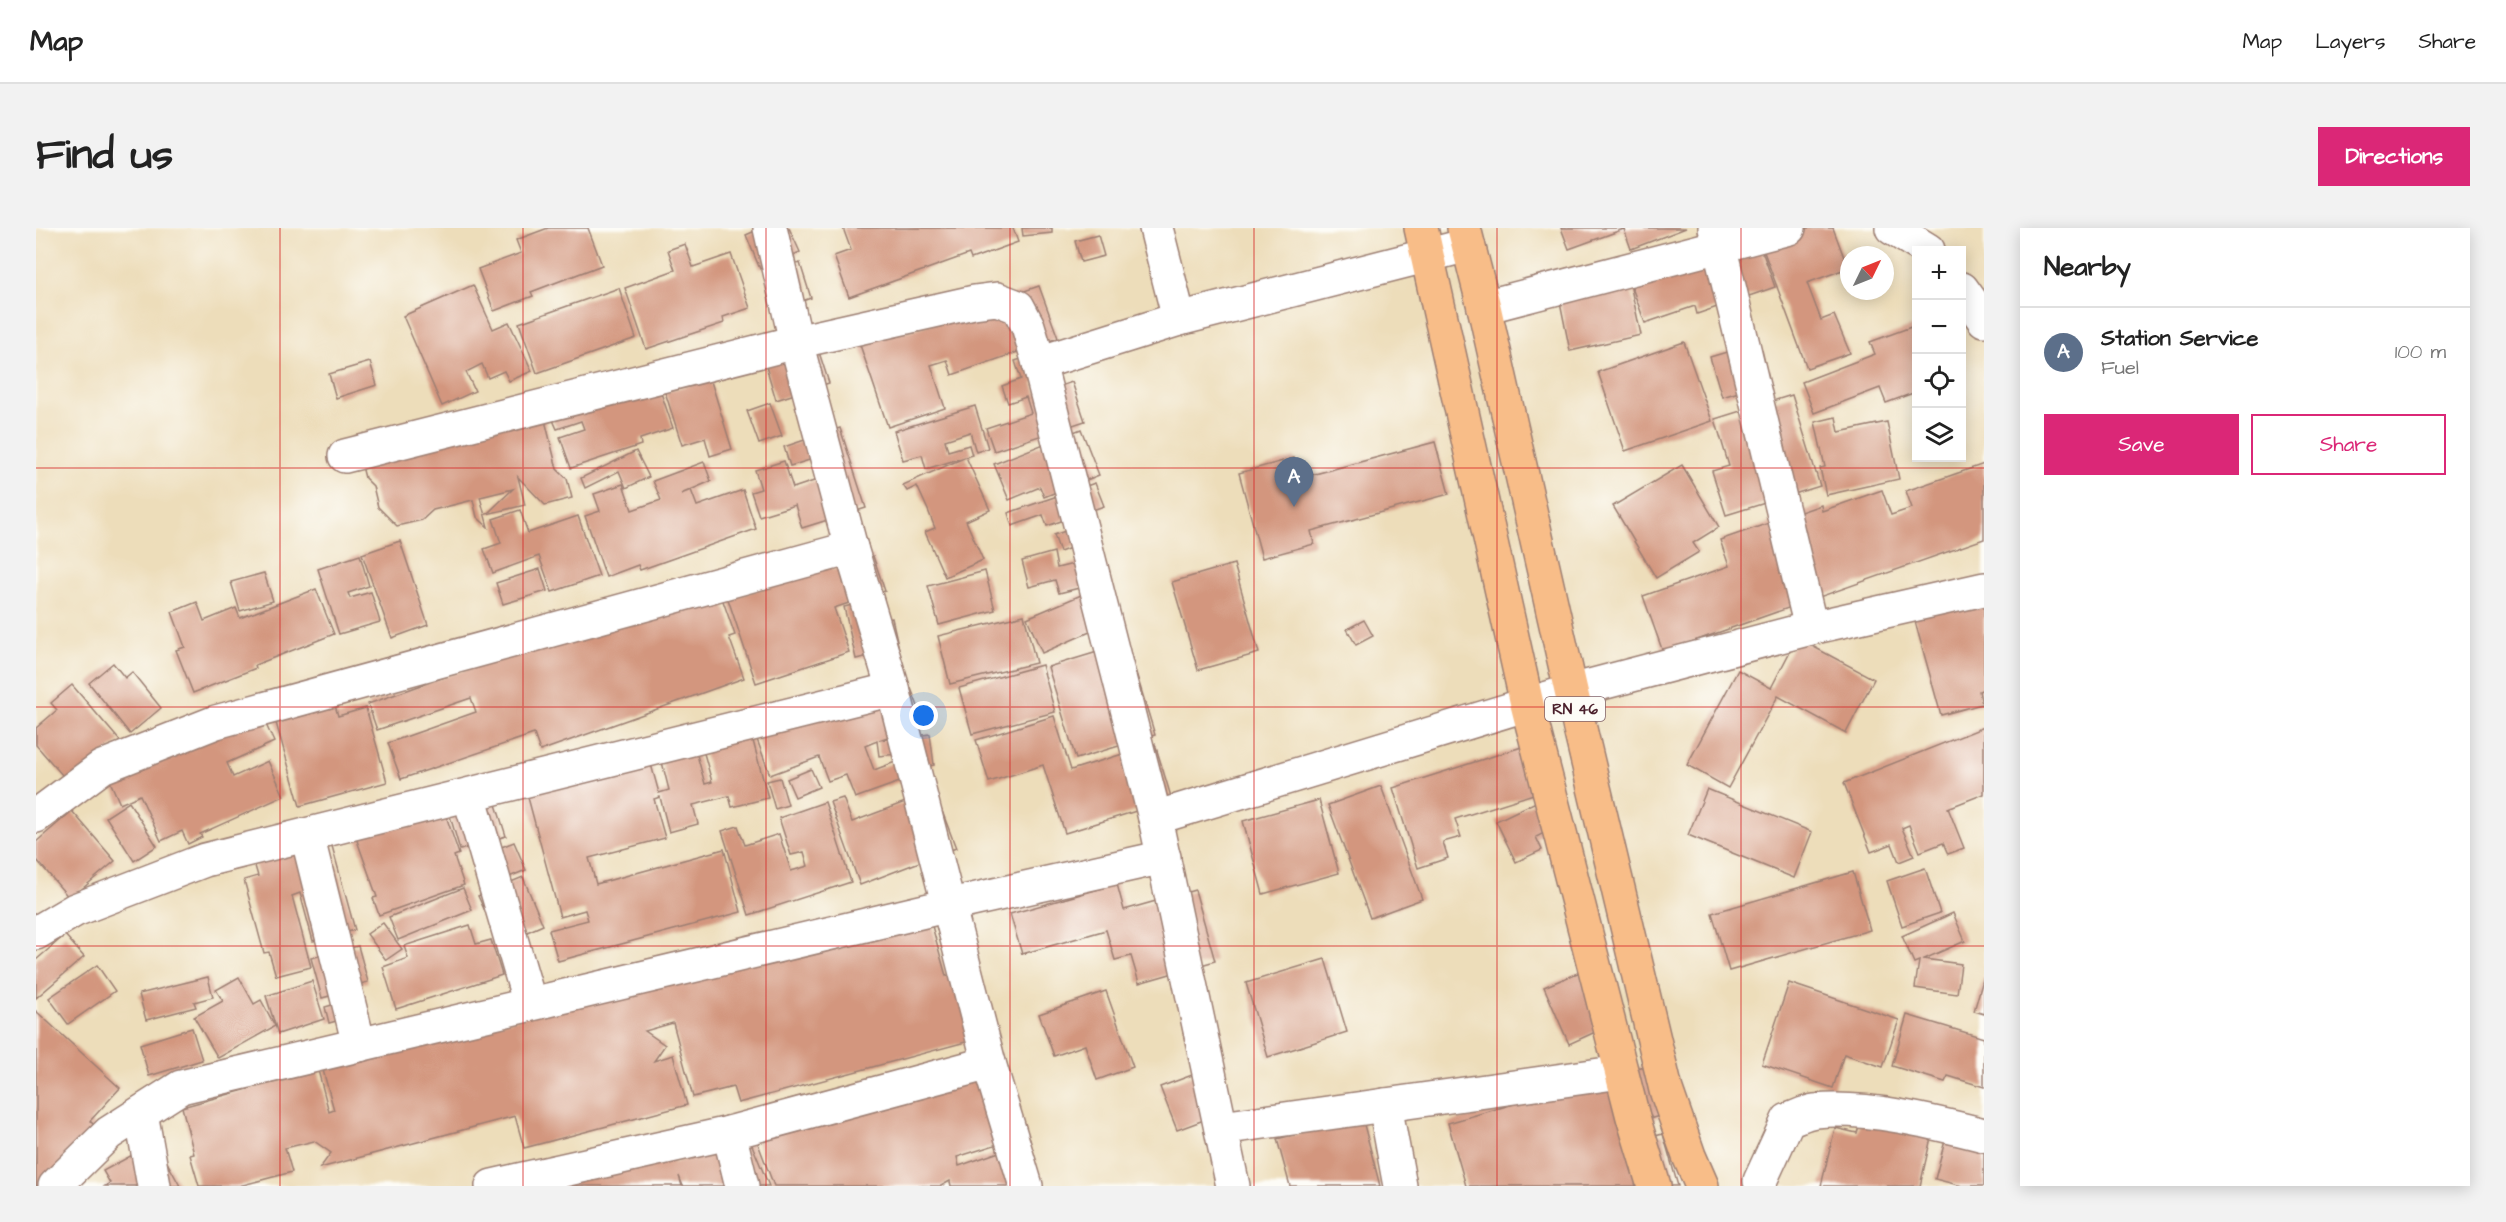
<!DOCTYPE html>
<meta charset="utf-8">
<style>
body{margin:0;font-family:"Architects Daughter",sans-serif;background:#f2f2f2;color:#222}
.controls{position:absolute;right:18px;top:18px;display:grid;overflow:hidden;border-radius:0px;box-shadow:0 3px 15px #0003}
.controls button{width:54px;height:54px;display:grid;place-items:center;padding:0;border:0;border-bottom:2px solid #e0e0e0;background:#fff;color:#222;font:30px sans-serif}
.compass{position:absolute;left:1804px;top:18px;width:54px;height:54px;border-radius:50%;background:#fff;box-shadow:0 3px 15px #0003;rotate:47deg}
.you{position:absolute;left:888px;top:488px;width:21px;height:21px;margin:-15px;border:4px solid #fff;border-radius:50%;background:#1a73e8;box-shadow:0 0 0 9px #1a73e833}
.badge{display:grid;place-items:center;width:39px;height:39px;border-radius:50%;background:#db2777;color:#fff;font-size:20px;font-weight:700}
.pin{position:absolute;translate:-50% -50px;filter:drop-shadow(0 2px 3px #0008)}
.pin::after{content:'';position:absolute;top:32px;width:21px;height:18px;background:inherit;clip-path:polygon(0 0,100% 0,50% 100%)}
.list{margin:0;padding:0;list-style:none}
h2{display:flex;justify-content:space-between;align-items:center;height:78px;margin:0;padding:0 24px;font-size:26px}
h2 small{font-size:20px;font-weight:400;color:#767676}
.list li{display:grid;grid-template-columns:39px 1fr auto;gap:18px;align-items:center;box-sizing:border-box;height:90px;padding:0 24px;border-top:2px solid #e0e0e0}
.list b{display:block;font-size:22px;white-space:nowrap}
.list p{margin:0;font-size:20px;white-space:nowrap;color:#767676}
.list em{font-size:20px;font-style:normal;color:#767676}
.actions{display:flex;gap:12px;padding:18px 24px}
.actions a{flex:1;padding:14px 0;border:2px solid #db2777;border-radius:0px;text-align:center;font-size:21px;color:#db2777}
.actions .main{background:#db2777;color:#fff}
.icon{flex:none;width:33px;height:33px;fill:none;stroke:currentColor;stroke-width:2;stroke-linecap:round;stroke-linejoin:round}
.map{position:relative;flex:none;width:1948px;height:958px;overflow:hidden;border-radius:0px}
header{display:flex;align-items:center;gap:36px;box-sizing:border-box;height:84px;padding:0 30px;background:#fff;border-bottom:2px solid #e0e0e0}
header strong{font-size:28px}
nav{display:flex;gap:33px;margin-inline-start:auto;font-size:21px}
.intro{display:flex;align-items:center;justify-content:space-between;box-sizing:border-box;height:144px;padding:0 36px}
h1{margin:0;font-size:42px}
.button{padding:15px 27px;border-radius:0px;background:#db2777;color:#fff;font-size:21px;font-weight:700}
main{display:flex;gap:36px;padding:0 36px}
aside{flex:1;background:#fff;border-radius:0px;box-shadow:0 3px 15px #0003}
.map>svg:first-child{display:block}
</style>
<header>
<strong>Map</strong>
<nav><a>Map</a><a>Layers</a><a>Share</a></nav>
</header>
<div class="intro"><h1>Find us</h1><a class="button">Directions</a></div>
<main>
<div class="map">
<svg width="1948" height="958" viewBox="0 0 1948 958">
<rect width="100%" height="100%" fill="#fdfcf7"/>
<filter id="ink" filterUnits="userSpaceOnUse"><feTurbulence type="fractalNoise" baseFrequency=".0167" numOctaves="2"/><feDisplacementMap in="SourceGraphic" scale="12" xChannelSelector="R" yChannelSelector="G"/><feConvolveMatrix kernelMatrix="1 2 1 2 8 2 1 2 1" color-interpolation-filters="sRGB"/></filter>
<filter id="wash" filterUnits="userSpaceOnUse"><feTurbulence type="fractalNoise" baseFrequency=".008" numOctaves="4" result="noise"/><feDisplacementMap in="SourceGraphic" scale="24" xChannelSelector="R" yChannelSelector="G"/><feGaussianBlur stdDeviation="1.35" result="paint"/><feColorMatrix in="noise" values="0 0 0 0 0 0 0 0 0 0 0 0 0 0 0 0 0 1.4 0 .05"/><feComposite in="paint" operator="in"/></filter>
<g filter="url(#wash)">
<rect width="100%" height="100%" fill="#edddba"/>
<g id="blocks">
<!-- building -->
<g fill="#d3967e">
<path d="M512 0H552L566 37 495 64 497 68 458 83 442 41 485 25 480 12Z"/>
<path d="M726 0H753L764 24 724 41 710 7Z"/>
<path d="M807 0H977L982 14 935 31 933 26 813 69 798 28 815 22Z"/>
<path d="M986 0H1016V5L987 8Z"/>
<path d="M1525 0H1650L1595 21 1588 1 1533 21Z"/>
<path d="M1761 0H1797L1812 40 1771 55 1785 92 1798 87 1814 125 1771 140 1724 13Z"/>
<path d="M1720 6 1739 59 1661 86 1659 78 1609 95 1593 51 1605 107 1534 123 1521 59Z"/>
<path d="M1062 7 1068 28 1045 34 1039 13Z"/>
<path d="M649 16 657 39 695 26 714 80 687 89 688 95 610 121 589 60 639 42 632 22Z"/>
<path d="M764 35 775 70 749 79 737 44Z"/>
<path d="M437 57 457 101 473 94 496 143 473 153 468 143 452 150 446 136 430 144 439 163 406 178 367 88Z"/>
<path d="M1003 58 1022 110 916 147 911 132 895 137 909 180 852 199 822 111 875 102Z"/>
<path d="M583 60 600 110 501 145 483 95Z"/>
<path d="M1875 99 1880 115V164L1850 175 1844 160 1778 185 1766 154 1839 126 1834 114Z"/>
<path d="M1648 114 1676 193 1589 223 1562 144Z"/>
<path d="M1721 115 1733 155 1686 169 1674 129Z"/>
<path d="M781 118 793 155 740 172 729 135Z"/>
<path d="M1025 118 1033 143 997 155 1001 166 1036 154 1049 193 958 223 950 200 995 185 990 169 972 175 966 158 985 151 979 133Z"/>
<path d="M334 134 341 157 300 170 293 146Z"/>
<path d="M674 150 696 221 674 228 669 210 646 217 629 164Z"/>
<path d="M622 156 637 200 604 211 605 217 535 240 524 209 548 201 545 193 521 201 517 192Z"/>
<path d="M1756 167 1784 258 1690 287 1676 243 1693 238 1679 191Z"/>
<path d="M734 175 746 208 723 216 711 183Z"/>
<path d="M939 178 952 220 940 224 934 204 909 212 912 223 933 217 936 227 890 241 886 227 867 232 858 203Z"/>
<path d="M508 188 521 241 531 251 536 270 509 277 482 249 489 277 451 286 477 261 444 269 452 299 441 289 437 272 397 282 386 292 361 298 342 279 337 258 329 250 324 230Z"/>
<path d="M1800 189 1803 204 1851 194 1863 251 1790 267 1784 240 1789 239 1779 194Z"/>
<path d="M804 200 830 280 766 300 759 277 723 288 715 264 725 261 719 242 748 233 757 260 787 250 780 230 754 238 748 219Z"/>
<path d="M1045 201 1063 247 1008 269 1004 259 973 272 958 236Z"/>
<path d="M1399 214 1413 266 1275 303 1278 316 1226 330 1203 245 1258 230 1264 250Z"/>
<path d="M600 223 613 249 590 260 583 243 549 260 545 250Z"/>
<path d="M930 229 954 282 930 293 947 332 909 349 889 304 899 300 892 282 881 258 871 263 867 257Z"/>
<path d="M668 234 675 253 645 266 655 262 661 278 707 262 720 301 604 342 602 337 570 349 549 288 564 283 558 266 587 256 596 282 625 272 617 253Z"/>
<path d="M1948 236V311L1627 424 1607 368 1693 338 1684 312 1785 277 1786 283 1846 262 1855 287 1876 280 1870 263Z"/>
<path d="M1646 237 1683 299 1657 315 1663 324 1620 350 1577 278Z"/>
<path d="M1059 255 1068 278 1011 298 1007 287 976 298 972 285Z"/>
<path d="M484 282 492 305 542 288 563 348 516 364 503 328 457 345 448 321 465 315 457 291Z"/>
<path d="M1052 295 1058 311 1024 324 1018 307Z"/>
<path d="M364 313 392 397 356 410 326 326Z"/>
<path d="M1018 324 1021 340 1045 334 1059 356 1023 365 1019 352 993 359 986 333Z"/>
<path d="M324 327 333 358 312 365 314 370 335 364 344 394 303 406 282 341Z"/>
<path d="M837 328 849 363 798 380 813 424 720 455 692 371 795 337 796 342Z"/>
<path d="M1198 336 1223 425 1162 442 1136 354Z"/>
<path d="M504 341 511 363 467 376 460 355Z"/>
<path d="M949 343 959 382 903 397 892 358Z"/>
<path d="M228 345 237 373 204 383 195 354Z"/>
<path d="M680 353 699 407 693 409 708 450 504 523 498 506 365 551 352 515 440 484 435 470 341 502 332 476Z"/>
<path d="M1948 359V461L1943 463 1946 476 1905 487 1875 379Z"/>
<path d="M280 361 298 406 219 437 220 440 157 465 140 422 149 419 136 384 161 374 168 393 200 380 204 390Z"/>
<path d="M1057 362 1072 396 1006 425 991 390Z"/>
<path d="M837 372 842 394 856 390 863 421 820 431 808 379Z"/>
<path d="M988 387 1000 435 914 456 902 408Z"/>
<path d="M1328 392 1337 408 1320 417 1311 401Z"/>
<path d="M1761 410 1838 451 1810 505 1742 468 1692 560 1651 537 1702 442 1735 460Z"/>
<path d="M1091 415 1119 507 1040 531 1012 439Z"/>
<path d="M77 435 89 450 96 444 125 480 94 506 53 455Z"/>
<path d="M1006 437 1019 484 936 506 923 460Z"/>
<path d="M871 450 889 496 843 512 894 506 898 537 873 540 871 525 843 528 841 513 829 518 838 542 862 533 869 552 819 570 810 547 792 553 783 529 734 547 719 506Z"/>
<path d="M36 457 84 513 34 556 0 517V500L21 482 15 475Z"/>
<path d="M299 477 302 488 330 480 351 554 264 578 236 481Z"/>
<path d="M223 481 238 514 191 535 197 549 232 533 248 568 164 606 166 609 152 616 146 603 125 613 104 567 84 576 73 551Z"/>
<path d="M1018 488 1035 542 1119 516 1136 572 1029 605 1007 537 953 554 940 512Z"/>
<path d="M1948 499V566L1912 580 1928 620 1912 626 1907 615 1884 624 1873 597 1866 600 1878 628 1863 634 1856 616 1835 624 1808 555Z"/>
<path d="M715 505 732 570 696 579 693 568 657 577 662 596 633 604 624 569 618 571 629 610 553 630 560 656 688 621 705 684 522 733 513 702 552 692 549 682 524 689 490 562 613 529 623 565 633 562 624 526 660 523 669 556 676 554 666 518Z"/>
<path d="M1492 517 1507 563 1419 591 1425 609 1407 614 1412 630 1382 640 1357 560Z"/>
<path d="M775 541 783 559 759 569 751 551Z"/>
<path d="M744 550 752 577 739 581 731 553Z"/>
<path d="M1345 558 1386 671 1334 690 1292 577Z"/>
<path d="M1671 561 1776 604 1758 650 1652 607Z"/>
<path d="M457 567 470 608 424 622 412 581Z"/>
<path d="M885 568 903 584 906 583 920 620 824 657 794 574 807 570 816 594Z"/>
<path d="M1283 572 1303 645 1227 666 1207 593Z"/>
<path d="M405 573 423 626 418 628 428 657 343 687 337 670 341 669 318 604Z"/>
<path d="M1502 573 1516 601 1500 609 1506 622 1480 634 1460 593Z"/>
<path d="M93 574 121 618 98 633 70 589Z"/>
<path d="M789 574 815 654 713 687 686 603 702 598 709 617 743 606 755 643 772 638 768 624 755 627 743 590Z"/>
<path d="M36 583 79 633 34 671 0 631V614Z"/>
<path d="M293 607 319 702 277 713 264 665 256 668 275 739 240 748 233 724 228 725 208 652 222 648 216 628Z"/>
<path d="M478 614 490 642 456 656 443 628Z"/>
<path d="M1889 640 1904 685 1866 698 1851 653Z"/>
<path d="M1817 644 1834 702 1693 743 1676 685Z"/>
<path d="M487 649 507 697 482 708 467 673 448 681 442 668Z"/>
<path d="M1081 656 1088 682 1159 662 1179 733 1103 755 1095 728 1079 732 1070 702 986 726 974 686Z"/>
<path d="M427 660 436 682 362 712 353 689Z"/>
<path d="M891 680 910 748 934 741 952 808 702 875 697 859 657 869 637 795 609 803 629 817 618 833 637 827 651 877 488 920 479 888 284 940 295 925 278 913 249 920 256 944 203 958H163L154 927 158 926 146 879 282 842 293 884 298 882 287 842Z"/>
<path d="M1917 685 1929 713 1888 731 1925 736 1921 766 1879 760 1883 733 1878 735 1866 708Z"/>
<path d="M347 695 366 721 350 732 331 706Z"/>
<path d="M434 697 440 716 455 712 466 747 360 781 347 739 372 730 368 718Z"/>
<path d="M29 707 48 729 0 770V732Z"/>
<path d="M322 718 332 754 320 757 312 763 286 770 275 730Z"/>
<path d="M1289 731 1311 804 1232 829 1210 755Z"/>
<path d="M61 737 79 763 32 796 13 770Z"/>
<path d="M1544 744 1568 800 1533 816 1508 759Z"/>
<path d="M1948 748V786L1938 783Z"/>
<path d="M172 749 177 769 158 774 160 779 110 792 103 766Z"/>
<path d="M203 749 218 776 225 772 239 798 182 830 158 789 187 773 180 762Z"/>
<path d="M276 753 288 791 242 806 230 768Z"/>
<path d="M1753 755 1863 792 1847 839 1808 826 1797 860 1726 836Z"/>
<path d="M1070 763 1097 839 1061 852 1049 817 1018 828 1003 786Z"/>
<path d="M321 770 326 786 293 795 289 779Z"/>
<path d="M0 783 84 860 54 893 65 904 7 958H0Z"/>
<path d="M1871 787 1948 810V859L1912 848 1909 854 1856 838Z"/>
<path d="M156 800 166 832 113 848 104 816Z"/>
<path d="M1612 837 1627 887 1606 893 1611 910 1627 906 1642 958H1430L1412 895Z"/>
<path d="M1175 840 1192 883 1141 902 1124 859Z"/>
<path d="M944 844 968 914 921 929 923 938 966 923 978 958H915L914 953 905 958H738L718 905Z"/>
<path d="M1826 888 1896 905 1884 958H1785L1799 900 1821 905Z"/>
<path d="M1326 889 1344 958H1254L1241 911Z"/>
<path d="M711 905 733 958H647L643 948 646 958H518L633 920 638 935Z"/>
<path d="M1911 905 1948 914V958H1926L1899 951Z"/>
<path d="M120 914 144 958H69L74 955 67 943Z"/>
</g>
</g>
</g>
<g filter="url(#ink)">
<use href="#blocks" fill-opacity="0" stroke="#9c7e72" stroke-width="1.5"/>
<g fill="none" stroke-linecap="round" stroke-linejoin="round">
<defs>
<g id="minor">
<path d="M734 0 760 114 815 320 857 461 953 835 990 958"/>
<path d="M1120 0 1143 91"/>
<path d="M1679 0 1775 400"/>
<path d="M1856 0 1892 22"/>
<path d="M1926 61 1948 92"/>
<path d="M1448 79 1753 0"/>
<path d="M1003 135 1143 91 1432 17"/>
<path d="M309 228 760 114 938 74 961 71 982 79 992 98 1003 135 1119 590 1197 958"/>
<path d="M433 567 494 776"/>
<path d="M0 588 66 539 180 494 815 320"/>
<path d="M1119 590 1535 463 1775 400 1948 361"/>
<path d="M271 607 323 817"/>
<path d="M0 705 39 682 169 632 857 461"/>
<path d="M1349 877 1364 958"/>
<path d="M105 885 118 958"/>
<path d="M1185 900 1585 844"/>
<path d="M693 905 706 958"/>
<path d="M1724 953 1752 892C1761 889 1770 884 1779 883 1831 878 1897 894 1948 907"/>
<path d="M19 958 73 905 145 859 914 677 1128 629"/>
<path d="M456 958 693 905 953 835"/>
</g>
<g id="major">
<path d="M1385 0 1491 476 1597 889 1618 958"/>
<path d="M1428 0 1448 79 1535 463 1630 862 1653 928 1666 958"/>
</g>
</defs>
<!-- minor casing -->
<use href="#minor" stroke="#9c7e72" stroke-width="36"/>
<!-- major casing -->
<use href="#major" stroke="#9c7e72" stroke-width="36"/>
<!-- minor -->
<use href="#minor" stroke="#fff" stroke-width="33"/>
<!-- major -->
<use href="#major" stroke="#f8bd88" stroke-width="33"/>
</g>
</g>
<!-- grid -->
<path fill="none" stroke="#d62828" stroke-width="1.5" stroke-opacity="0.55" d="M244 0V958M487 0V958M730 0V958M974 0V958M1218 0V958M1461 0V958M1705 0V958M0 240H1948M0 479H1948M0 718H1948"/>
<g text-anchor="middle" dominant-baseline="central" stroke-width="5" stroke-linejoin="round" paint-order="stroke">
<!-- shield labels -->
<rect fill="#fdfcf7" stroke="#806168" stroke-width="1.5" x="1509" y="469" width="60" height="24" rx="4.5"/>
<g font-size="15" font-weight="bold" fill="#4a1f2b">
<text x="1539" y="481">RN 46</text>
</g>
</g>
</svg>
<div class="controls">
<button>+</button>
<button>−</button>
<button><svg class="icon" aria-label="locate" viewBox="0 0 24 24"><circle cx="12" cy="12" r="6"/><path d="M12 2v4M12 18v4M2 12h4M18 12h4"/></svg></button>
<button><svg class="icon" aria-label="layers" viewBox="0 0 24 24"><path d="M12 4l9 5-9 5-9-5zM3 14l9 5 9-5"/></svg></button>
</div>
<svg class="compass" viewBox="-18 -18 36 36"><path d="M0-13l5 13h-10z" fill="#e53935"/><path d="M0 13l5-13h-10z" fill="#767676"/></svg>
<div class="you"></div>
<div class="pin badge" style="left:1258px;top:279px;background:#5c6f8a">A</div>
</div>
<aside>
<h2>Nearby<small></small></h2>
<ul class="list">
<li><span class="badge" style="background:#5c6f8a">A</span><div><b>Station Service</b><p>Fuel</p></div><em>100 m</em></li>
</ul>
<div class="actions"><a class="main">Save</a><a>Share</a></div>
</aside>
</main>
